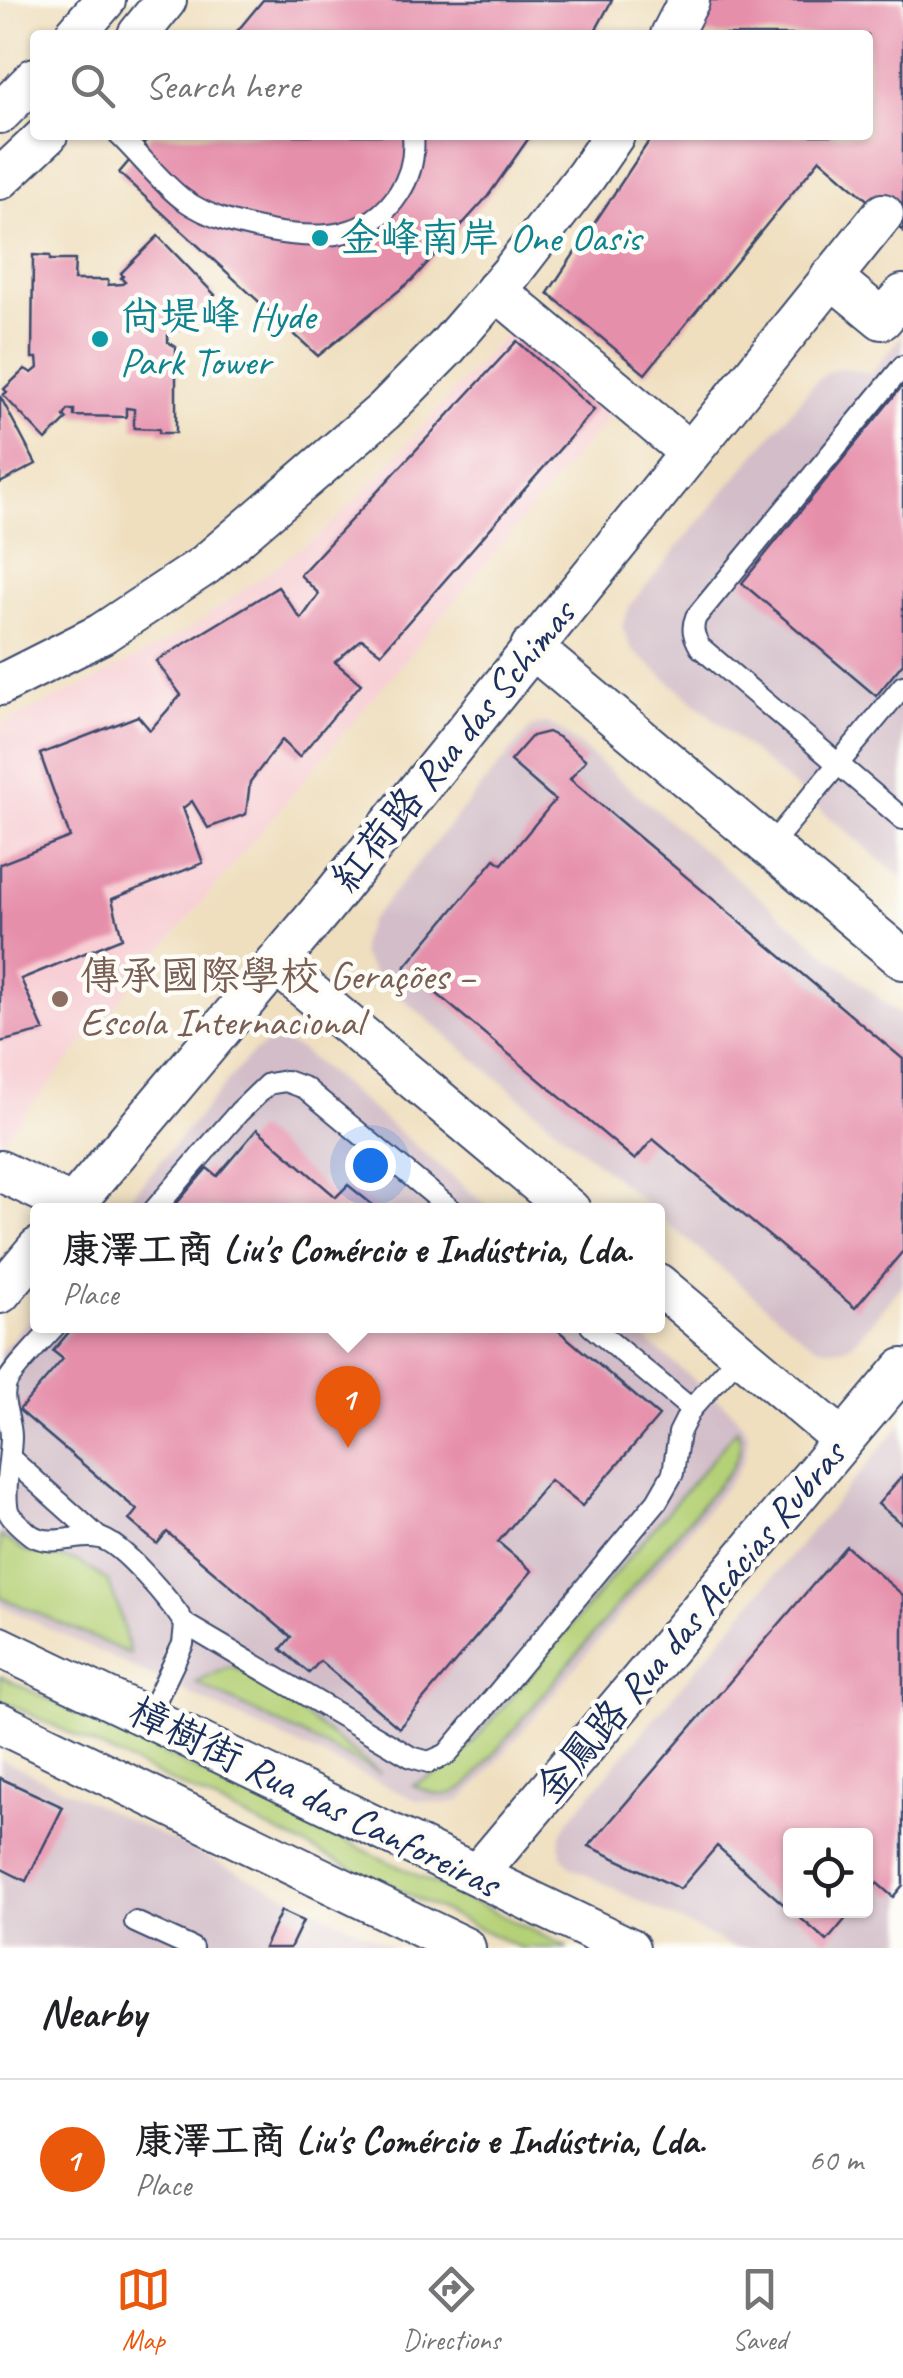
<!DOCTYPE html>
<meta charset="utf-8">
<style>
body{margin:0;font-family:Caveat,"LXGW WenKai TC",sans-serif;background:#f2f2f2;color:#202124}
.controls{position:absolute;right:30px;bottom:30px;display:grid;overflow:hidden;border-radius:10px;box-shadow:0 2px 8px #0004}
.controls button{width:90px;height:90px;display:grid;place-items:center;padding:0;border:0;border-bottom:2px solid #e0e0e0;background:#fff;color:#202124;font:50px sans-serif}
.you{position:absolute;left:370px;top:1165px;width:35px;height:35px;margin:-25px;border:8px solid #fff;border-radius:50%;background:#1a73e8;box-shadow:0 0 0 15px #1a73e833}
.badge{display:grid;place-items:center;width:65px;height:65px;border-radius:50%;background:#ea580c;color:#fff;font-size:32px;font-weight:700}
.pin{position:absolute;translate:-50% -82px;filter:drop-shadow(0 2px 5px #0008)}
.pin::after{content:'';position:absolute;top:52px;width:35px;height:30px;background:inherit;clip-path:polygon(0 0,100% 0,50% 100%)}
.popup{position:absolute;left:30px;top:1203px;width:635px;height:130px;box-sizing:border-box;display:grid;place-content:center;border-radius:10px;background:#fff;filter:drop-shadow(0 2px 8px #0005);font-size:32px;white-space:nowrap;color:#757577}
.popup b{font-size:38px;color:#202124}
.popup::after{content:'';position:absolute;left:50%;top:100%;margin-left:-20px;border:20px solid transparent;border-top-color:#fff}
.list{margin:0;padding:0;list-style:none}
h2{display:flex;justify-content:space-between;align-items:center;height:130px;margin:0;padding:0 40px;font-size:42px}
h2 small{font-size:32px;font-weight:400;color:#757577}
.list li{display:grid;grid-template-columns:65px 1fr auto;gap:30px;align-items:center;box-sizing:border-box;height:160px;padding:0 40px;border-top:2px solid #e0e0e0}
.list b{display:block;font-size:38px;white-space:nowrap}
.list p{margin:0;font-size:32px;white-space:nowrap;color:#757577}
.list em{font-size:32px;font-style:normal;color:#757577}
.icon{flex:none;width:55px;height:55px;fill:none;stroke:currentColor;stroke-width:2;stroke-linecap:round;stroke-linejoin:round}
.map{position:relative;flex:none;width:903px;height:1948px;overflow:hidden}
.search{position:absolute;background:#fff;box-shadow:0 2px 8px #0004;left:30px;right:30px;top:30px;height:110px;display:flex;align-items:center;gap:25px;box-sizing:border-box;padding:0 35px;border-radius:10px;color:#757577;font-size:38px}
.sheet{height:290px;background:#fff}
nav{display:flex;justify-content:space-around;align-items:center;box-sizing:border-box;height:140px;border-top:2px solid #e0e0e0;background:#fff;font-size:28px;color:#757577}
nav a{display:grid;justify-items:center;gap:5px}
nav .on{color:#ea580c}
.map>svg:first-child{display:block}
</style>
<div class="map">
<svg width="903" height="1948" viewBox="0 0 903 1948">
<rect width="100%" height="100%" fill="#fdfcf7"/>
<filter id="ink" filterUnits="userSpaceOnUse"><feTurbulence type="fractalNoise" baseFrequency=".01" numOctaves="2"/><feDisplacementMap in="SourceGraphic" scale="20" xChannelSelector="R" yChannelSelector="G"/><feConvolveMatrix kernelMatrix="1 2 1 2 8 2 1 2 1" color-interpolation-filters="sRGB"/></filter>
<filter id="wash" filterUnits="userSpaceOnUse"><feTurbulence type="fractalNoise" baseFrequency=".0048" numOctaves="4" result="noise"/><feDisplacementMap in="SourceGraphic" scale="40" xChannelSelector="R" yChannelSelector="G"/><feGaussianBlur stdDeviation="2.25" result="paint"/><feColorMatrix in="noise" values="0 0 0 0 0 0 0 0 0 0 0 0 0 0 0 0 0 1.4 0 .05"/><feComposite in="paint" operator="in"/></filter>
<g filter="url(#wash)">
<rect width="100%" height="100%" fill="#efdfbf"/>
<!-- built -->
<path fill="#f7cfd4" d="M512 326 611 414 0 1143V725L91 682 188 630 323 532 364 492Z"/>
<!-- industrial -->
<g fill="#d2bdc8" fill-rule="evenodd">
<path d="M903 335V879L632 650 622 626 631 604 816 381 828 372 841 368 870 374Z"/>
<path d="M549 724 562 731 903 1018V1284L855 1341 845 1347 833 1349 819 1347 806 1340 658 1215V1210H653L375 975 361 955V942L369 922 529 730 537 725Z"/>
<path d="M280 1041 301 1050 492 1210H120L248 1057 264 1045Z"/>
<path d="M38 1308V1326H629L733 1412 748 1433 745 1457 734 1477 478 1784 460 1801 442 1804 416 1800 0 1605V1353Z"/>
<path d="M903 1422V1948H734L571 1867 562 1856 559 1844 562 1832 569 1820ZM790 1836H866V1910H790Z"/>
<path d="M0 1759 318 1910 395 1948H0Z"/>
</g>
<!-- green -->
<g fill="#b5d177" stroke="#68806a" stroke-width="2.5">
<path d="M737 1429C744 1444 739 1455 731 1469L467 1786C445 1800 436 1796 413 1785 440 1774 452 1764 472 1744Z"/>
<path d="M0 1536 27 1552 78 1561 108 1581 118 1607 130 1654 0 1597Z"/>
<path d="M231 1666 249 1673 381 1774 196 1683Z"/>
<path d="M0 1676 569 1948H520L0 1700Z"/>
</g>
<g id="blocks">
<!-- building -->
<g fill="#e68fab">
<path d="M263 0H612L593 35H234Z"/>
<path d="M707 0H903V231L820 159 645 374 548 293 653 135H868V35H691Z"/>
<path d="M151 135H531L488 196 412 280 318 356 119 173Z"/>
<path d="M158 236 215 295 178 331 175 329 168 335V342L176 347V433H159V429L134 428V409L126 408V417L74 416V410H68L64 416 67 419 46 440 3 395 7 392 4 389 25 369 32 373 38 368 37 358H32L33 255 50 256V260H75L74 280H108V285L122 284 125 282 121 278 123 276 121 273Z"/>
<path d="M517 341 594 410 381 653 362 639 335 662 361 684 299 757 282 740 250 782 246 814 208 828 192 801 183 808 203 863 112 899 122 938 21 979 44 1031 0 1042V864L70 837 40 754 138 716 150 730 181 695 156 661 278 587 301 619 319 594 300 575Z"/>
<path d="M903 385V663L876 696 742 583Z"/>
<path d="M0 396 36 464 0 483Z"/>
<path d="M548 732 560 738 586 760 570 779 903 1059V1251L855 1308 653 1139 635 1160 405 967 495 859 502 864 555 800 510 761 532 736Z"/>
<path d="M257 1129 336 1197 348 1185 379 1210 172 1209 207 1168 217 1176Z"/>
<path d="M74 1326H553L659 1416 582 1506 550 1480 498 1542 532 1571 399 1728 320 1661 309 1673 281 1649 291 1637 167 1532 157 1544 129 1520 137 1510 19 1410 63 1359 53 1351Z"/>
<path d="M903 1475V1525L878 1504Z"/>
<path d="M846 1546 903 1595V1885L893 1897 877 1883 866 1896V1836H790V1910L717 1846 680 1889 589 1846Z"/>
<path d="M0 1778 63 1807 26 1881 0 1868Z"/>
<path d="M791 1910H853L827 1941Z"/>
<path d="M281 1911 303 1921 290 1948H264Z"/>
</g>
</g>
</g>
<g filter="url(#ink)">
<use href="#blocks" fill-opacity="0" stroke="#3b496d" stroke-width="2.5"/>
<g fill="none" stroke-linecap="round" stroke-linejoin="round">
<defs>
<g id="lane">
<path d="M119 135C138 153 164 186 184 200 210 218 239 225 269 231 319 240 369 240 399 193 411 175 415 156 413 135"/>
<path d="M903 366 696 617C691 629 694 636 700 647L903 819"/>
<path d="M769 847 903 686"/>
<path d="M154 1210 239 1112 268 1084 286 1081 305 1088 452 1210"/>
<path d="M55 1326C45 1337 10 1373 6 1384 0 1403 11 1418 11 1437 11 1456 2 1497 9 1513 12 1519 26 1531 31 1535 53 1548 80 1533 99 1538 122 1542 172 1604 185 1624L183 1644 148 1717"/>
<path d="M591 1326 691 1409"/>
<path d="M11 1459 98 1537"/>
<path d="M185 1624 411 1757 429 1762 447 1754 657 1501 673 1473 679 1433 691 1409 741 1354"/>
<path d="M135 1922 192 1948"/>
</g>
<g id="street">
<path d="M75 35 105 0"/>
<path d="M138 35 166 0"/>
<path d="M671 35 689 0"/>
<path d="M0 113 35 78"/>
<path d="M0 179 47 135"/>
<path d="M831 277 882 319 903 295"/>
<path d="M496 290 689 452"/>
<path d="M531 647 903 959"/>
<path d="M0 685 101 634 205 565 384 411 447 347 511 273 586 176 614 135"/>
<path d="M276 964 570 1210"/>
<path d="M0 1171 73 1206"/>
<path d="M69 1210 323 908 883 214"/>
<path d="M658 1284 843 1440"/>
<path d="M0 1293 38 1248"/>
<path d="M0 1647 629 1948"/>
<path d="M0 1723 465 1948"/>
<path d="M477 1875 903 1369"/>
</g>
</defs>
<!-- lane casing -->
<use href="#lane" stroke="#3b496d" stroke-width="24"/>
<!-- street casing -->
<use href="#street" stroke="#3b496d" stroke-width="44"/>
<!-- lane -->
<use href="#lane" stroke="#fff" stroke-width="20"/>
<!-- street -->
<use href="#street" stroke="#fff" stroke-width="40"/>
</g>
</g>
<!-- markers -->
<g fill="#0f9aa8" stroke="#fdfcf7" stroke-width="4">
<circle cx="320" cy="238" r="10"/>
<circle cx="100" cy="339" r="10"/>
</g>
<circle fill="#8d6e63" stroke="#fdfcf7" stroke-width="4" cx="60" cy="999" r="10"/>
<g text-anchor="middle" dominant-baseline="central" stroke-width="9" stroke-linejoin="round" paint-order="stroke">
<!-- culture labels -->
<g font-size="40" fill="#0d838f" stroke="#fdfcf7" text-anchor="start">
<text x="340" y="238">金峰南岸 One Oasis</text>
<text x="120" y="316">尚堤峰 Hyde<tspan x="120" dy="46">Park Tower</tspan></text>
</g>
<!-- street labels -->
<g font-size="40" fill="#1b2f5e" stroke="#fdfcf7">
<text transform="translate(453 746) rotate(-51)">紅荷路 Rua das Schimas</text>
<text transform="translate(690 1622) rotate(-50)">金鳳路 Rua das Acácias Rubras</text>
<text transform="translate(314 1797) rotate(26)">樟樹街 Rua das Canforeiras</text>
</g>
<!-- education labels -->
<g font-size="40" fill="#785e54" stroke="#fdfcf7" text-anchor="start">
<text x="80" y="976">傳承國際學校 Gerações –<tspan x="80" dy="46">Escola Internacional</tspan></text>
</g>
</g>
</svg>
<div class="controls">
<button><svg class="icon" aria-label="locate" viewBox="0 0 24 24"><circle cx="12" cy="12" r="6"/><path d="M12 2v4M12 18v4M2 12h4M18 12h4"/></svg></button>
</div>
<div class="you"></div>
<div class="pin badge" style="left:348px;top:1448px">1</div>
<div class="popup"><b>康澤工商 Liu's Comércio e Indústria, Lda.</b>Place</div>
<div class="search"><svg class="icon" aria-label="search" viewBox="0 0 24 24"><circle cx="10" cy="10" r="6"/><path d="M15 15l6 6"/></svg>Search here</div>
</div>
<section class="sheet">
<h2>Nearby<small></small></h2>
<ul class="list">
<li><span class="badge">1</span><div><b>康澤工商 Liu's Comércio e Indústria, Lda.</b><p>Place</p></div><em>60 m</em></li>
</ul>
</section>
<nav>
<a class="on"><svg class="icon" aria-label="map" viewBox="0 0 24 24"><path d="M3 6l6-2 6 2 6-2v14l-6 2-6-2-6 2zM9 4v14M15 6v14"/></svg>Map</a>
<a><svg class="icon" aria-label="directions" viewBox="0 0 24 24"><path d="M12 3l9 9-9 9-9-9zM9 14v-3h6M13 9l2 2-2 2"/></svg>Directions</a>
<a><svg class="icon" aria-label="saved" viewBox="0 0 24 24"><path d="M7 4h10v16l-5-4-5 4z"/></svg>Saved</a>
</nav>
